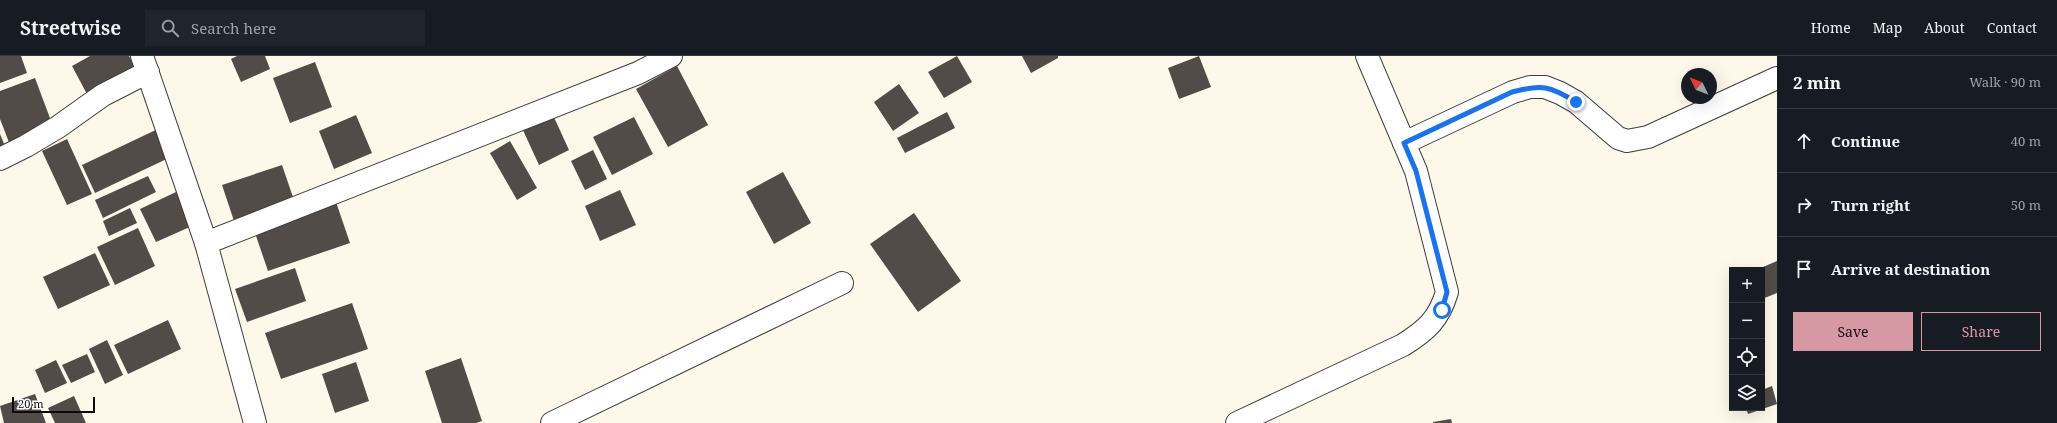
<!DOCTYPE html>
<meta charset="utf-8">
<style>
body{margin:0;font-family:"Noto Serif",serif;background:#20242c;color:#f1f3f6}
.controls{position:absolute;right:12px;bottom:12px;display:grid;overflow:hidden;border-radius:0px;box-shadow:0 4px 16px #0002}
.controls button{width:36px;height:36px;display:grid;place-items:center;padding:0;border:0;border-bottom:1px solid #363941;background:#171b24;color:#f1f3f6;font:20px sans-serif}
.compass{position:absolute;left:1681px;top:12px;width:36px;height:36px;border-radius:50%;background:#171b24;box-shadow:0 4px 16px #0002;rotate:313deg}
.scale{position:absolute;left:12px;bottom:10px;width:83px;box-sizing:border-box;padding-left:4px;border:2px solid #0b0b0b;border-top:0;font-size:11px;line-height:14px;white-space:nowrap;color:#0b0b0b;-webkit-text-stroke:3px #fff;paint-order:stroke}
.stop{position:absolute;width:12px;height:12px;margin:-9px;border:3px solid #1a73e8;border-radius:50%;background:#fff}
.stop.end{background:#1a73e8;border-color:#fff;box-shadow:0 1px 4px #0008}
.list{margin:0;padding:0;list-style:none}
h2{display:flex;justify-content:space-between;align-items:center;height:52px;margin:0;padding:0 16px;font-size:17px}
h2 small{font-size:13px;font-weight:400;color:#9ea1a6}
.list li{display:grid;grid-template-columns:26px 1fr auto;gap:12px;align-items:center;box-sizing:border-box;height:64px;padding:0 16px;border-top:1px solid #363941}
.list b{display:block;font-size:15px;white-space:nowrap}
.list em{font-size:13px;font-style:normal;color:#9ea1a6}
.actions{display:flex;gap:8px;padding:12px 16px}
.actions a{flex:1;padding:9px 0;border:1px solid #d698a3;border-radius:0px;text-align:center;font-size:14px;color:#d698a3}
.actions .main{background:#d698a3;color:#111}
.icon{flex:none;width:22px;height:22px;fill:none;stroke:currentColor;stroke-width:2;stroke-linecap:round;stroke-linejoin:round}
.map{position:relative;flex:none;width:1777px;height:367px;overflow:hidden}
header{display:flex;align-items:center;gap:24px;box-sizing:border-box;height:56px;padding:0 20px;background:#171b24;border-bottom:1px solid #363941}
header strong{font-size:19px}
nav{display:flex;gap:22px;margin-inline-start:auto;font-size:14px}
.search{width:280px;height:36px;background:#20242c;display:flex;align-items:center;gap:10px;box-sizing:border-box;padding:0 14px;border-radius:0px;color:#9ea1a6;font-size:15px}
main{display:flex}
aside{flex:1;background:#171b24}
.map>svg:first-child{display:block}
</style>
<header>
<strong>Streetwise</strong>
<div class="search"><svg class="icon" aria-label="search" viewBox="0 0 24 24"><circle cx="10" cy="10" r="6"/><path d="M15 15l6 6"/></svg>Search here</div>
<nav><a>Home</a><a>Map</a><a>About</a><a>Contact</a></nav>
</header>
<main>
<div class="map">
<svg width="1777" height="367" viewBox="0 0 1777 367">
<rect width="100%" height="100%" fill="#fef8ea"/>
<!-- building -->
<g fill="#534b48">
<path d="M0 0H21L27 17 0 27Z"/>
<path d="M90 0H129L136 13 88 40 72 10Z"/>
<path d="M237 0H265L270 13 241 26 231 3Z"/>
<path d="M957 0 972 26 944 42 928 16Z"/>
<path d="M1022 0H1058V2L1031 17Z"/>
<path d="M1199 0 1211 31 1179 43 1168 12Z"/>
<path d="M315 6 332 51 290 67 273 22Z"/>
<path d="M677 10 708 69 668 91 636 33Z"/>
<path d="M35 22 54 73 10 89 0 63V35Z"/>
<path d="M899 28 919 57 893 75 874 46Z"/>
<path d="M947 56 955 72 905 97 897 82Z"/>
<path d="M552 57 569 94 539 109 522 72Z"/>
<path d="M356 59 372 97 334 113 319 75Z"/>
<path d="M634 61 653 98 612 119 593 81Z"/>
<path d="M162 71 175 99 95 137 82 109Z"/>
<path d="M0 78 7 95 0 98Z"/>
<path d="M67 83 92 138 67 149 42 95Z"/>
<path d="M510 85 537 132 517 144 490 97Z"/>
<path d="M593 94 607 123 585 134 571 105Z"/>
<path d="M282 109 295 147 235 168 222 129Z"/>
<path d="M783 116 811 167 774 188 746 136Z"/>
<path d="M148 120 156 136 103 162 95 144Z"/>
<path d="M620 134 636 169 600 185 585 150Z"/>
<path d="M176 136 192 170 156 186 140 153Z"/>
<path d="M336 146 350 187 268 215 254 174Z"/>
<path d="M130 152 137 167 109 180 103 165Z"/>
<path d="M914 157 961 225 918 256 870 188Z"/>
<path d="M138 172 155 210 115 229 97 191Z"/>
<path d="M95 197 110 229 58 253 43 221Z"/>
<path d="M1777 205V237L1762 243V214H1756Z"/>
<path d="M295 212 306 245 247 266 235 233Z"/>
<path d="M352 247 368 293 281 323 265 277Z"/>
<path d="M168 264 181 293 128 318 114 289Z"/>
<path d="M107 284 123 319 105 328 89 293Z"/>
<path d="M87 298 95 316 71 327 62 309Z"/>
<path d="M461 302 482 365 476 367H442L425 315Z"/>
<path d="M56 304 67 327 45 337 35 314Z"/>
<path d="M356 306 369 345 335 357 322 318Z"/>
<path d="M1772 330 1777 348 1748 358 1746 352H1762V334Z"/>
<path d="M35 338 46 367H4L0 350Z"/>
<path d="M74 340 86 367H55L48 352Z"/>
<path d="M1451 363 1452 367H1433V366Z"/>
</g>
<g fill="none" stroke-linecap="round" stroke-linejoin="round">
<defs>
<g id="minor">
<path d="M1404 87 1513 36 1530 31H1545L1560 37 1576 46 1618 82 1627 85 1648 81 1777 22"/>
<path d="M0 103 26 90 58 71 103 39 148 16"/>
<path d="M206 187 638 17 671 0"/>
<path d="M552 367 842 227"/>
<path d="M1237 367 1403 289C1427 274 1439 263 1447 236L1416 115 1367 0"/>
</g>
<path id="tertiary" d="M142 0 206 187 255 367"/>
</defs>
<!-- minor casing -->
<use href="#minor" stroke="#3e3e3e" stroke-width="24"/>
<!-- tertiary casing -->
<use href="#tertiary" stroke="#3e3e3e" stroke-width="24"/>
<!-- minor -->
<use href="#minor" stroke="#fff" stroke-width="22"/>
<!-- tertiary -->
<use href="#tertiary" stroke="#fff" stroke-width="22"/>
</g>
<g fill="none" stroke-linecap="round" stroke-linejoin="round">
<!-- route -->
<path stroke="#1a73e8" stroke-width="5" d="M1442 254 1447 236 1416 115 1404 87 1512 36C1542 28 1550 30 1576 46"/>
</g>
</svg>
<div class="controls">
<button>+</button>
<button>−</button>
<button><svg class="icon" aria-label="locate" viewBox="0 0 24 24"><circle cx="12" cy="12" r="6"/><path d="M12 2v4M12 18v4M2 12h4M18 12h4"/></svg></button>
<button><svg class="icon" aria-label="layers" viewBox="0 0 24 24"><path d="M12 4l9 5-9 5-9-5zM3 14l9 5 9-5"/></svg></button>
</div>
<svg class="compass" viewBox="-18 -18 36 36"><path d="M0-13l5 13h-10z" fill="#e53935"/><path d="M0 13l5-13h-10z" fill="#9ea1a6"/></svg>
<div class="scale">20 m</div>
<div class="stop" style="left:1442px;top:254px"></div>
<div class="stop end" style="left:1576px;top:46px"></div>
</div>
<aside>
<h2>2 min<small>Walk · 90 m</small></h2>
<ul class="list">
<li><svg class="icon" aria-label="ahead" viewBox="0 0 24 24"><path d="M12 20V5M6 11l6-6 6 6"/></svg><div><b>Continue</b></div><em>40 m</em></li>
<li><svg class="icon" aria-label="right" viewBox="0 0 24 24"><path d="M7 20v-9h11M14 6l5 5-5 5"/></svg><div><b>Turn right</b></div><em>50 m</em></li>
<li><svg class="icon" aria-label="arrive" viewBox="0 0 24 24"><path d="M6 21V4h12l-3 4 3 4H6"/></svg><div><b>Arrive at destination</b></div></li>
</ul>
<div class="actions"><a class="main">Save</a><a>Share</a></div>
</aside>
</main>
